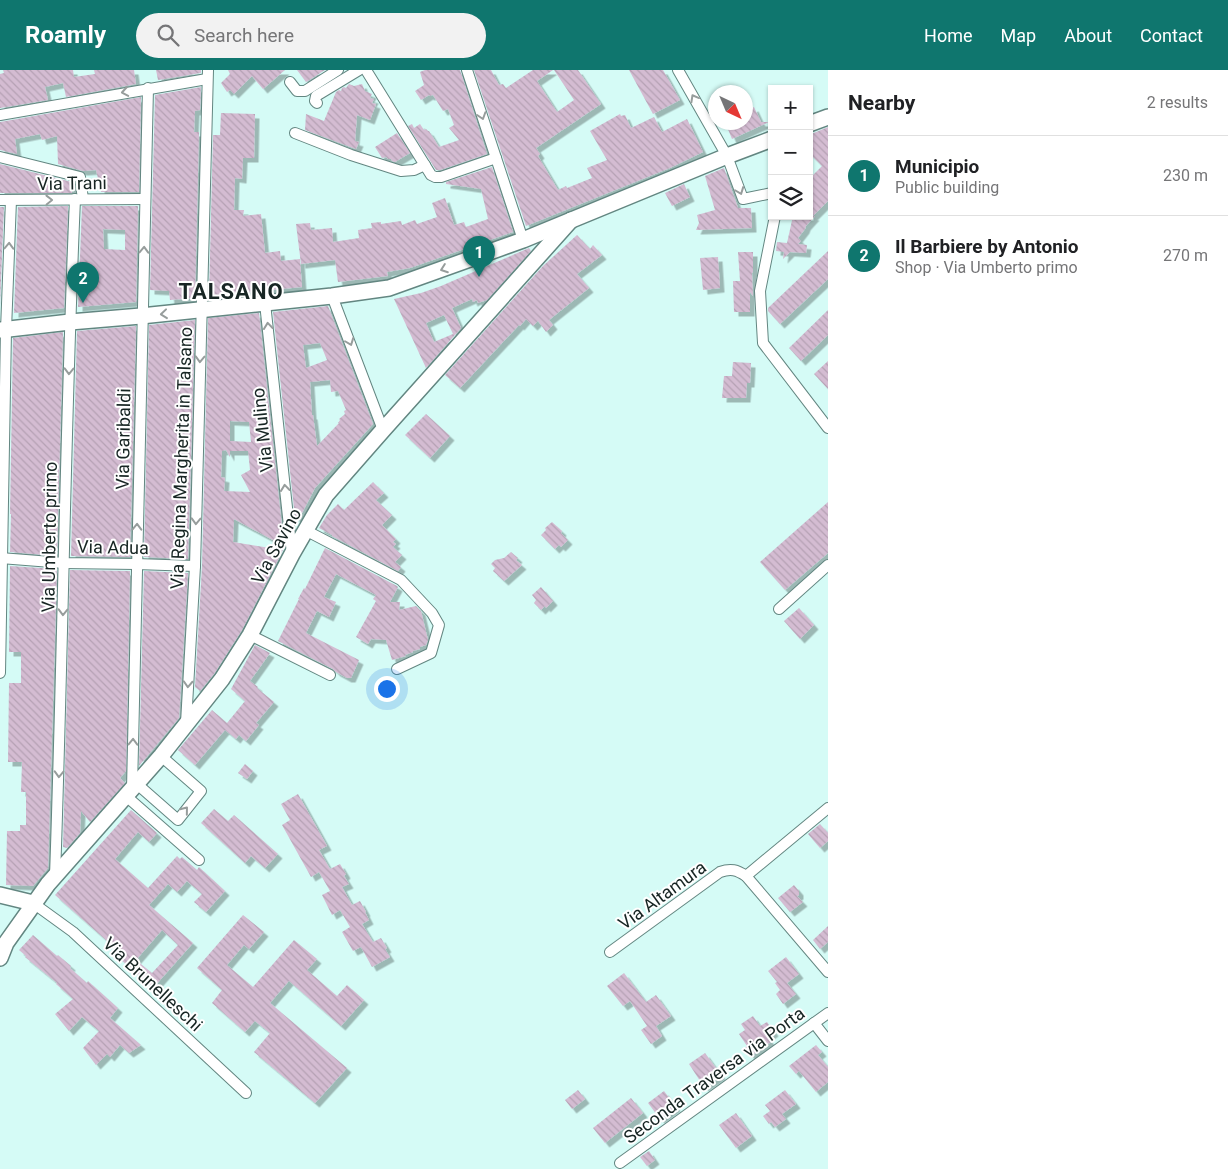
<!DOCTYPE html>
<meta charset="utf-8">
<style>
body{margin:0;font-family:Roboto,sans-serif;background:#f2f2f2;color:#202124}
.controls{position:absolute;right:15px;top:15px;display:grid;overflow:hidden;border-radius:0px;box-shadow:0 1px 4px #0004}
.controls button{width:45px;height:45px;display:grid;place-items:center;padding:0;border:0;border-bottom:1px solid #e0e0e0;background:#fff;color:#202124;font:25px sans-serif}
.compass{position:absolute;left:708px;top:15px;width:45px;height:45px;border-radius:50%;background:#fff;box-shadow:0 1px 4px #0004;rotate:136deg}
.you{position:absolute;left:386px;top:618px;width:18px;height:18px;margin:-12px;border:4px solid #fff;border-radius:50%;background:#1a73e8;box-shadow:0 0 0 8px #1a73e833}
.badge{display:grid;place-items:center;width:32px;height:32px;border-radius:50%;background:#0f766e;color:#fff;font-size:16px;font-weight:700}
.pin{position:absolute;translate:-50% -41px;filter:drop-shadow(0 1px 2px #0008)}
.pin::after{content:'';position:absolute;top:26px;width:18px;height:15px;background:inherit;clip-path:polygon(0 0,100% 0,50% 100%)}
.list{margin:0;padding:0;list-style:none}
h2{display:flex;justify-content:space-between;align-items:center;height:65px;margin:0;padding:0 20px;font-size:21px}
h2 small{font-size:16px;font-weight:400;color:#757577}
.list li{display:grid;grid-template-columns:32px 1fr auto;gap:15px;align-items:center;box-sizing:border-box;height:80px;padding:0 20px;border-top:1px solid #e0e0e0}
.list b{display:block;font-size:19px;white-space:nowrap}
.list p{margin:0;font-size:16px;white-space:nowrap;color:#757577}
.list em{font-size:16px;font-style:normal;color:#757577}
.icon{flex:none;width:28px;height:28px;fill:none;stroke:currentColor;stroke-width:2;stroke-linecap:round;stroke-linejoin:round}
.map{position:relative;flex:none;width:828px;height:1099px;overflow:hidden}
header{display:flex;align-items:center;gap:30px;box-sizing:border-box;height:70px;padding:0 25px;background:#0f766e;color:#fff}
header strong{font-size:24px}
nav{display:flex;gap:28px;margin-inline-start:auto;font-size:18px}
.search{width:350px;height:45px;background:#f2f2f2;display:flex;align-items:center;gap:12px;box-sizing:border-box;padding:0 18px;border-radius:28px;color:#757577;font-size:19px}
main{display:flex}
aside{flex:1;background:#fff}
.map>svg:first-child{display:block}
</style>
<header>
<strong>Roamly</strong>
<div class="search"><svg class="icon" aria-label="search" viewBox="0 0 24 24"><circle cx="10" cy="10" r="6"/><path d="M15 15l6 6"/></svg>Search here</div>
<nav><a>Home</a><a>Map</a><a>About</a><a>Contact</a></nav>
</header>
<main>
<div class="map">
<svg width="828" height="1099" viewBox="0 0 828 1099">
<defs>
<pattern id="building-back-hatch" width="6" height="6" patternUnits="userSpaceOnUse" patternTransform="scale(1.25)"><rect width="6" height="6" fill="#d4bcd2"/><path d="M-1 5l2 2M0 0l6 6M5-1l2 2" fill="none" stroke="#b5a1b4"/></pattern>
<filter id="shadow"><feDropShadow dx="4.5" dy="4.5" stdDeviation="0" flood-color="#0004"/></filter>
</defs>
<rect width="100%" height="100%" fill="#d5fbf6"/>
<!-- building -->
<g fill="url(#building-back-hatch)" fill-rule="evenodd" filter="url(#shadow)">
<path d="M3 0H73L74 7 95 4 94 0H134L136 14 66 27 63 13 45 17 48 30 0 38V4L4 3Z"/>
<path d="M156 0H201V3L158 10Z"/>
<path d="M228 0H285L263 19 252 6 234 24 230 20 227 22 221 13 230 4Z"/>
<path d="M297 0H325L306 12Z"/>
<path d="M425 0H460L487 84 440 100H436L408 56 412 54 414 58 420 54 424 60 426 59 428 61H429L439 77 459 70 449 58 454 55 448 39 443 41 433 25 430 26 429 25 421 30 415 21 424 15 420 2Z"/>
<path d="M474 0H491L499 15 503 14 506 18 533 0H553L537 11 557 42 574 30 554 0H578L601 34 536 78 540 84 538 86 558 120 566 116 567 118 592 108 587 98 607 90 590 61 620 44 621 46 625 45 631 58 654 47 662 62 687 49 703 82 670 98 526 156Z"/>
<path d="M629 0H663L680 30 653 44Z"/>
<path d="M349 14 354 16 362 14 365 21 372 24 370 28 374 29 372 33 376 34 370 50 357 45 355 71 359 72 356 79 305 60 306 44 324 51 336 22 339 20 341 21 342 18 344 17 346 18Z"/>
<path d="M201 17 200 40 195 41 194 62H199L195 228 170 230 169 221 150 220 155 25Z"/>
<path d="M141 27 139 122H101L96 100 83 101 58 94 57 66 42 70 40 64 15 69 17 84 0 80V52Z"/>
<path d="M754 37 761 52H769L732 69 725 52H746V41Z"/>
<path d="M221 43 255 44 254 88H243L242 109 235 108 234 140H244L243 146 261 144 265 183 280 181 281 191 300 189 302 217 209 226 213 65H220Z"/>
<path d="M828 57V131L813 146H815L806 156 805 159 798 168 801 171 798 174 807 175 806 183 790 182 783 189 784 182 776 181 777 172 787 173 793 146H809V109L822 96 809 83V65Z"/>
<path d="M397 63 410 83 395 92 392 91 391 89H388L386 87 382 88 375 77Z"/>
<path d="M0 94 72 112V123H0Z"/>
<path d="M492 97 513 162 410 198 387 202 388 206 338 212 335 190 301 194 296 154 310 153 311 160 332 158 333 172 359 168 358 160 372 158 371 153 381 152V154L401 151 402 155 415 150 417 154 437 147 432 133 445 128 454 155 464 152 466 157 488 149 481 119 446 114V112Z"/>
<path d="M724 98 738 138H751L752 158 696 160 699 153 697 145 715 140 705 106Z"/>
<path d="M684 114 690 127 672 136 665 123Z"/>
<path d="M68 136 64 238 14 243 18 137Z"/>
<path d="M82 136H138L136 232 78 237ZM103 159 125 160V180L104 179Z"/>
<path d="M0 137H4L0 237Z"/>
<path d="M577 165 590 179 593 175 602 185 577 204 589 218 549 250 553 255 546 262 538 251 533 256 526 249 520 256 519 255 460 318 445 305 543 196Z"/>
<path d="M529 178 531 181 487 230 478 233 477 230 473 232 472 229 452 238 461 258 426 298 394 229 421 223 441 216ZM444 245 453 264 434 272 426 253Z"/>
<path d="M828 181V209L780 254 768 241V238Z"/>
<path d="M738 182H753V202L752 203 753 226 750 222V242H734L733 211H740Z"/>
<path d="M718 187 720 218 703 220 700 188Z"/>
<path d="M328 236 373 354 315 418 300 447 295 448 273 242ZM320 273 327 290 306 298 303 275ZM330 310 331 322 338 321 346 340 344 341 345 344 339 349 340 350 338 353H339L317 376 313 345H312L310 312Z"/>
<path d="M828 240V265L801 291 789 278Z"/>
<path d="M259 243 284 476 234 449 233 472 283 480 242 560 214 604 200 621 195 617 202 496 208 248ZM230 351 249 352 251 372 230 371ZM226 380 230 387V381H248L250 400 241 405 250 422 224 421 225 408 221 407 222 381Z"/>
<path d="M195 250 188 489 144 487 149 255Z"/>
<path d="M136 256 130 487 71 486 77 261Z"/>
<path d="M63 262 57 486 10 482 11 444H10L13 268Z"/>
<path d="M828 291V319L814 304Z"/>
<path d="M733 292 751 293 750 313H747L746 328H722L724 306H732Z"/>
<path d="M426 344 450 366 430 388 405 365Z"/>
<path d="M373 412 384 423 376 430 392 445 382 455 396 469 393 472 396 474 393 477 402 485 395 492 401 497 398 501 332 466V465L319 458 327 445 338 434 344 440Z"/>
<path d="M828 432V483L785 520 760 492Z"/>
<path d="M552 452 562 461 561 463 568 470 561 477 559 475 555 479 541 465 546 460 545 458Z"/>
<path d="M325 478 397 516 398 517 390 532H400L399 540 416 536 421 541 428 570 426 575 420 577V579L413 581V582L405 585 406 586 392 590 386 570 371 569 368 574 356 567 376 531 373 529 376 525 336 504 324 527 336 532 329 547 317 541 306 563 359 590 351 608H347L336 602 333 599 278 571 299 529H298L304 518 305 519Z"/>
<path d="M511 482 518 488 516 490 522 495 504 511 493 501 495 498 491 494 495 490 504 488Z"/>
<path d="M10 496 57 499 48 798 33 816 6 815 7 761H20V755H26V722H21L22 692H8L9 613H21V582H9Z"/>
<path d="M70 500 130 501 126 701 120 708 125 713 90 752 81 741 80 763 67 778 63 777Z"/>
<path d="M144 501 188 503 179 648 139 696Z"/>
<path d="M541 517 553 531 546 538 545 536 541 540 534 533 536 530 532 525Z"/>
<path d="M799 538 814 555 800 569 784 551Z"/>
<path d="M255 575 270 583 250 611 258 617 257 618 274 632 256 653 259 655 246 671 239 665 236 669 225 660 195 695 178 680 212 640 227 653 245 631 231 619Z"/>
<path d="M245 694 253 701 247 709 238 703Z"/>
<path d="M298 724 327 776 319 780 330 799 340 794 346 804 344 806 349 814 342 817 352 835 360 831 366 842H365L369 850 362 854 373 872 381 868 387 878 385 879 390 887 372 897 361 877 353 881 342 862 350 857 340 840 332 845 322 825 330 821 319 802 311 807 282 755 290 750 281 734Z"/>
<path d="M214 739 228 751 234 745 278 784 265 798 251 786 245 793 201 753Z"/>
<path d="M131 740 157 763 149 772 138 762 115 789 148 818 177 786 180 789 182 787 197 800 199 797 225 821 206 842 194 832 202 824 187 811 177 822 168 814 149 835 193 873 153 918 121 890 124 886 55 825ZM162 860 178 875 152 903 136 890Z"/>
<path d="M820 754 828 763V771L820 778 808 764Z"/>
<path d="M794 815 799 821V825L797 826 803 832 790 842 778 828Z"/>
<path d="M243 845 264 862 249 879 244 875 227 895 253 917 294 870 317 889 307 900 337 926 347 915 364 930 341 956 289 911 270 933 347 998 315 1033 254 982 270 963 255 951 245 962 212 933 222 920 197 898Z"/>
<path d="M828 856V872L820 879 813 870Z"/>
<path d="M33 865 57 886 58 885 71 896 70 898 87 913 88 911 118 938 110 948 141 975 129 983 120 975 110 987 107 984 96 995 83 978 99 961 82 947 69 961 55 944 73 929 56 914 57 913 25 887 26 886 19 880Z"/>
<path d="M786 887 799 904 787 913 796 924 783 934 776 924 780 920 775 913 777 912 768 901Z"/>
<path d="M624 903 646 932 656 925 671 946 656 956 662 966 651 974 641 960 647 956 630 931 623 936 607 916Z"/>
<path d="M753 946 760 956 767 952 774 962 767 967 771 972 751 986 745 978 747 976 739 964 745 960 741 954Z"/>
<path d="M816 975 822 982 818 985 828 997V1012L816 1022 799 1001 796 1004 789 996Z"/>
<path d="M705 983 721 1005 704 1017 689 994Z"/>
<path d="M578 1020 585 1029 572 1039 565 1030Z"/>
<path d="M785 1020 796 1034 782 1044 786 1049 775 1057 771 1052 769 1054 763 1046 770 1041 765 1035Z"/>
<path d="M664 1021 676 1037 660 1049 648 1033Z"/>
<path d="M631 1028 643 1043 605 1073 593 1058Z"/>
<path d="M736 1043 752 1066 736 1078 719 1055Z"/>
<path d="M649 1081 655 1090 647 1096 640 1087Z"/>
</g>
<g fill="none" stroke-linecap="round" stroke-linejoin="round">
<defs>
<g id="street">
<path d="M366 0 431 105 435 107H441L496 88"/>
<path d="M467 0 523 170"/>
<path d="M678 0 727 86 743 129 772 123"/>
<path d="M290 12 297 21H305L338 0"/>
<path d="M317 33 315 31 316 26 359 0"/>
<path d="M0 45 207 9"/>
<path d="M295 63 351 85 401 101 414 100 425 95"/>
<path d="M0 87 80 107 83 129"/>
<path d="M0 130 145 129"/>
<path d="M775 146 760 221 763 273 828 358"/>
<path d="M332 226 383 360"/>
<path d="M265 233 292 484"/>
<path d="M305 460 401 510 432 543 439 555 431 583 397 599"/>
<path d="M0 488 64 493 136 494 195 496"/>
<path d="M779 539 828 495"/>
<path d="M250 565 330 605"/>
<path d="M0 603 6 260 11 130"/>
<path d="M186 653 195 496 208 0"/>
<path d="M137 714 178 750 201 721 161 686"/>
<path d="M132 719 148 18"/>
<path d="M126 726 199 790"/>
<path d="M55 806C63 581 65 355 75 129"/>
<path d="M746 806 828 738"/>
<path d="M33 833 73 862 246 1023"/>
<path d="M610 882 720 802C731 798 737 800 746 806L828 902"/>
<path d="M814 953 828 971"/>
<path d="M620 1093 828 943"/>
</g>
<g id="secondary">
<path d="M809 54 828 47"/>
<path d="M0 260 70 252 141 246 332 226 389 218 523 170 727 86 772 69"/>
<path d="M0 825 33 833"/>
<path d="M0 888 6 873 48 814 161 686 222 609 250 565 292 484 326 425 383 360 571 150"/>
</g>
</defs>
<!-- street casing -->
<use href="#street" stroke="#638681" stroke-width="12"/>
<!-- secondary casing -->
<use href="#secondary" stroke="#638681" stroke-width="18"/>
<!-- street -->
<use href="#street" stroke="#fff" stroke-width="10"/>
<!-- secondary -->
<use href="#secondary" stroke="#fff" stroke-width="15"/>
</g>
<!-- one-way arrows -->
<defs><path id="oneway-chevron" d="M-2-3.5L2.5 0L-2 3.5" fill="none" stroke-width="1.6" stroke-linecap="round" stroke-linejoin="round" transform="scale(1.25)"/></defs>
<g stroke="#979d9c">
<use href="#oneway-chevron" transform="translate(125 22) rotate(170)"/>
<use href="#oneway-chevron" transform="translate(694 28) rotate(-119)"/>
<use href="#oneway-chevron" transform="translate(482 46) rotate(72)"/>
<use href="#oneway-chevron" transform="translate(740 121) rotate(69)"/>
<use href="#oneway-chevron" transform="translate(49 130) rotate(-1)"/>
<use href="#oneway-chevron" transform="translate(9 176) rotate(-88)"/>
<use href="#oneway-chevron" transform="translate(144 180) rotate(-88)"/>
<use href="#oneway-chevron" transform="translate(444 199) rotate(160)"/>
<use href="#oneway-chevron" transform="translate(164 244) rotate(174)"/>
<use href="#oneway-chevron" transform="translate(268 256) rotate(-96)"/>
<use href="#oneway-chevron" transform="translate(350 272) rotate(69)"/>
<use href="#oneway-chevron" transform="translate(200 289) rotate(92)"/>
<use href="#oneway-chevron" transform="translate(69 301) rotate(91)"/>
<use href="#oneway-chevron" transform="translate(285 418) rotate(-96)"/>
<use href="#oneway-chevron" transform="translate(196 451) rotate(92)"/>
<use href="#oneway-chevron" transform="translate(137 457) rotate(-89)"/>
<use href="#oneway-chevron" transform="translate(63 542) rotate(91)"/>
<use href="#oneway-chevron" transform="translate(188 614) rotate(93)"/>
<use href="#oneway-chevron" transform="translate(133 672) rotate(-89)"/>
<use href="#oneway-chevron" transform="translate(59 704) rotate(92)"/>
<use href="#oneway-chevron" transform="translate(185 740) rotate(-51)"/>
</g>
<g text-anchor="middle" dominant-baseline="central" stroke-width="4" stroke-linejoin="round" paint-order="stroke">
<!-- street labels -->
<g font-size="18" fill="#172523" stroke="#fff">
<text transform="translate(72 113) rotate(-1)">Via Trani</text>
<text transform="translate(262 360) rotate(-96)">Via Mulino</text>
<text transform="translate(123 369) rotate(-89)">Via Garibaldi</text>
<text transform="translate(181 388) rotate(-88)">Via Regina Margherita in Talsano</text>
<text transform="translate(49 467) rotate(-89)">Via Umberto primo</text>
<text transform="translate(276 476) rotate(-61)">Via Savino</text>
<text transform="translate(113 477) rotate(1)">Via Adua</text>
<text transform="translate(662 825) rotate(-36)">Via Altamura</text>
<text transform="translate(153 914) rotate(43)">Via Brunelleschi</text>
<text transform="translate(714 1005) rotate(-36)">Seconda Traversa via Porta</text>
</g>
<!-- district labels -->
<g font-size="22" font-weight="bold" letter-spacing="1" fill="#172523" stroke="#fff">
<text x="231" y="221">TALSANO</text>
</g>
</g>
</svg>
<div class="controls">
<button>+</button>
<button>−</button>
<button><svg class="icon" aria-label="layers" viewBox="0 0 24 24"><path d="M12 4l9 5-9 5-9-5zM3 14l9 5 9-5"/></svg></button>
</div>
<svg class="compass" viewBox="-18 -18 36 36"><path d="M0-13l5 13h-10z" fill="#e53935"/><path d="M0 13l5-13h-10z" fill="#757577"/></svg>
<div class="you"></div>
<div class="pin badge" style="left:479px;top:207px">1</div>
<div class="pin badge" style="left:83px;top:233px">2</div>
</div>
<aside>
<h2>Nearby<small>2 results</small></h2>
<ul class="list">
<li><span class="badge">1</span><div><b>Municipio</b><p>Public building</p></div><em>230 m</em></li>
<li><span class="badge">2</span><div><b>Il Barbiere by Antonio</b><p>Shop · Via Umberto primo</p></div><em>270 m</em></li>
</ul>
</aside>
</main>
